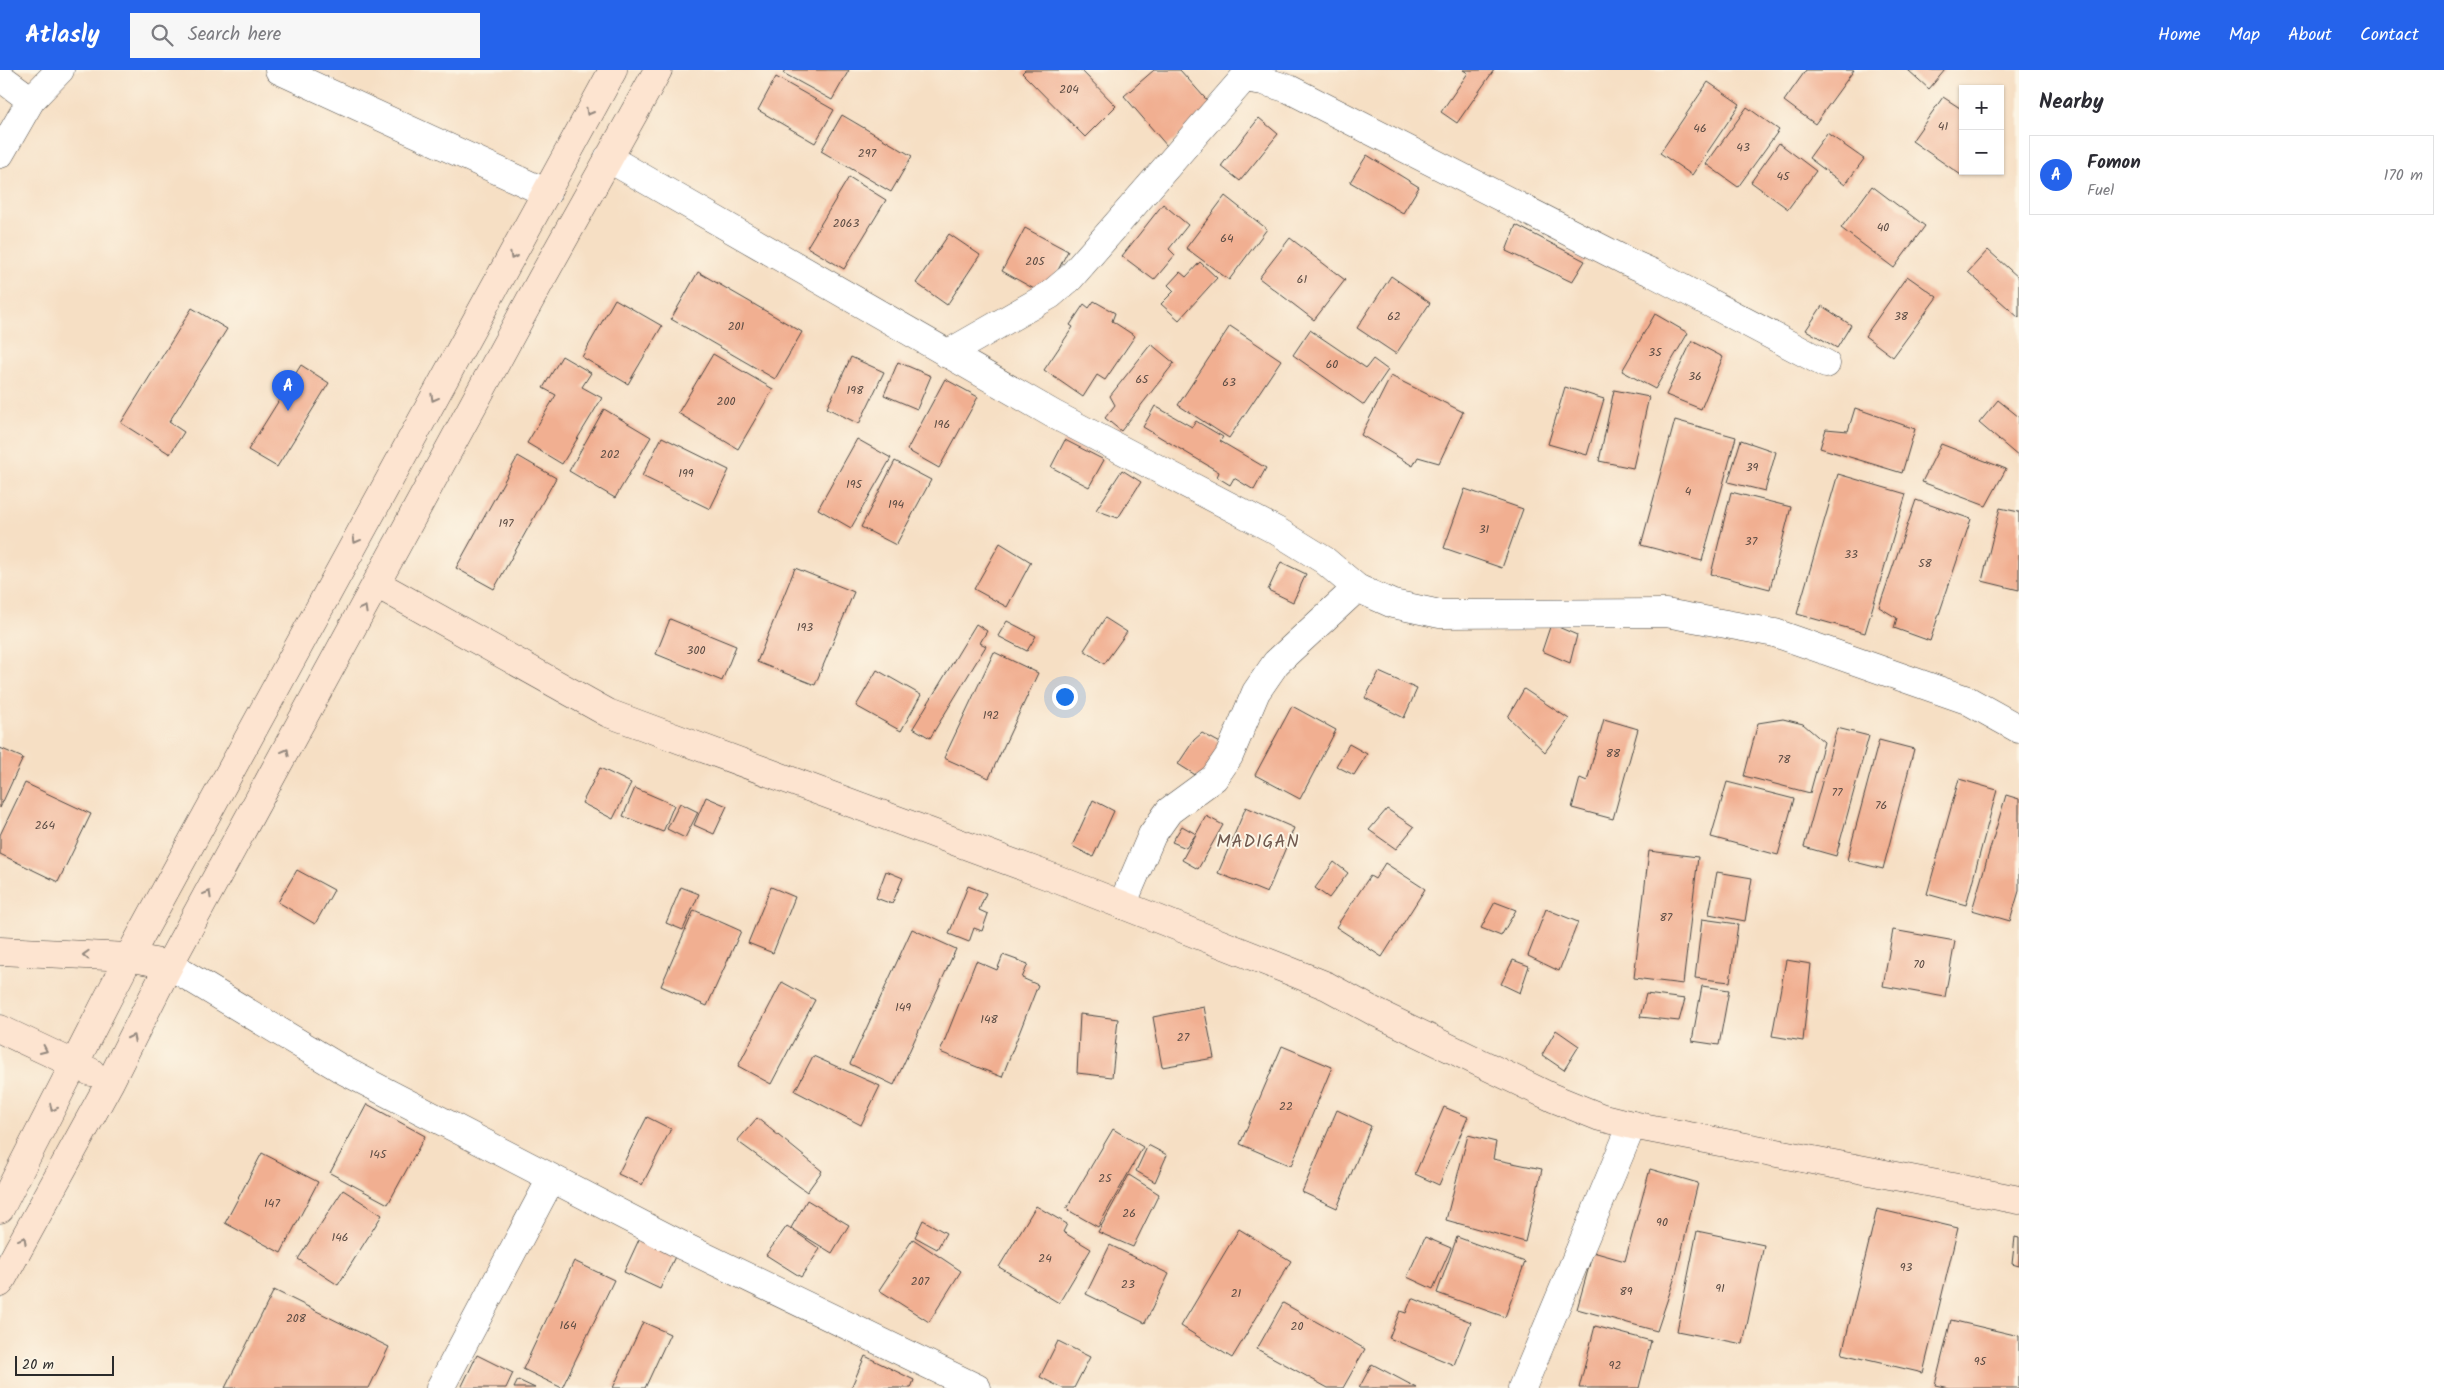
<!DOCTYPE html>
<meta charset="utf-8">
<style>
body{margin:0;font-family:Kalam,sans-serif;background:#f7f7f7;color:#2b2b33}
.controls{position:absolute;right:15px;top:15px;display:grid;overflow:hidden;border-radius:0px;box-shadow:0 1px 4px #0004}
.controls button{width:45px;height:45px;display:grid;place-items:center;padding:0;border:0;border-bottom:1px solid #e1e1e2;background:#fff;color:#2b2b33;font:25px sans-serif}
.scale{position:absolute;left:15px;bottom:12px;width:99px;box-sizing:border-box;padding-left:5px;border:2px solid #2b2b2b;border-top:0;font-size:14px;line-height:18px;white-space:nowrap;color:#2b2b2b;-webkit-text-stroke:4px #fcf5e5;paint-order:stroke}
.you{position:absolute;left:1064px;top:626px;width:18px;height:18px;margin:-12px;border:4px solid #fff;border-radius:50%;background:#1a73e8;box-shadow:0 0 0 8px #1a73e833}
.badge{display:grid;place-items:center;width:32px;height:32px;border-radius:50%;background:#2563eb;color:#fff;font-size:16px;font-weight:700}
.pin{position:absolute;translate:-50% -41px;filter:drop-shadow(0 1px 2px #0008)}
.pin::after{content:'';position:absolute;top:26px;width:18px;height:15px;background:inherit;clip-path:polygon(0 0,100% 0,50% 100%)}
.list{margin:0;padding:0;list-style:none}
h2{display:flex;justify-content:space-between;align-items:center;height:65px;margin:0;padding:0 20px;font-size:21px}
h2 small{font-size:16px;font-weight:400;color:#7c7c81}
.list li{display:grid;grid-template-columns:32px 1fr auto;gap:15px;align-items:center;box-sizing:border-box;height:80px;margin:0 10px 10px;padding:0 10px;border:1px solid #e1e1e2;border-radius:0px}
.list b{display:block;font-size:19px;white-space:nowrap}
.list p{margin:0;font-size:16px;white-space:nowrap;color:#7c7c81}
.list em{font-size:16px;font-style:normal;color:#7c7c81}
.icon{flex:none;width:28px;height:28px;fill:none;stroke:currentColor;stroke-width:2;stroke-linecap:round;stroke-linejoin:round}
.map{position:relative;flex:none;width:2019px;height:1318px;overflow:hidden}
header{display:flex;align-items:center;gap:30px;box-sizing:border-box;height:70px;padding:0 25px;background:#2563eb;color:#fff}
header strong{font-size:24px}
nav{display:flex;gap:28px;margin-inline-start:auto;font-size:18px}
.search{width:350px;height:45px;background:#f7f7f7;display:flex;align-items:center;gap:12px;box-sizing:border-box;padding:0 18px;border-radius:0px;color:#7c7c81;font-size:19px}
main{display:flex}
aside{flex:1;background:#fff}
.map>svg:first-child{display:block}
</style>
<header>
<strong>Atlasly</strong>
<div class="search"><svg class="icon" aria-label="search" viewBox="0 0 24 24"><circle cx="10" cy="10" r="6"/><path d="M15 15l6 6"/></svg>Search here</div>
<nav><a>Home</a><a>Map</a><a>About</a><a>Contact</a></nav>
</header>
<main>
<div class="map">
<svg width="2019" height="1318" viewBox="0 0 2019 1318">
<rect width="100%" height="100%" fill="#fcf5e5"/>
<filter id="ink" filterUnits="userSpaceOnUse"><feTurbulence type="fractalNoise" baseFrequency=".02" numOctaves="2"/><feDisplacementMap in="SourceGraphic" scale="10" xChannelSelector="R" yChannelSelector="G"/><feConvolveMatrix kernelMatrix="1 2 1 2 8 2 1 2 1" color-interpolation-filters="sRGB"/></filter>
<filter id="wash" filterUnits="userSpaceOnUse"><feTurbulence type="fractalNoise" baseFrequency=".0096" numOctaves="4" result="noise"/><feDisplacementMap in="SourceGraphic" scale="20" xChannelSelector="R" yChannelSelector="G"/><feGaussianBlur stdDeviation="1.12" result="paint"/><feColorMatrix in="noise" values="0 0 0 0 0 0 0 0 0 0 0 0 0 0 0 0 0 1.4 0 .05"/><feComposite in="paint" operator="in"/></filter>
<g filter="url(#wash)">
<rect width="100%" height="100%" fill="#f6dfc4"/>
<g id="blocks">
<!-- building -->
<g fill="#f1af91">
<path d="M785 0H849L832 30 783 3Z"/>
<path d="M1025 0H1081L1116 36 1085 67 1022 3Z"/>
<path d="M1154 0H1180L1212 36 1167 76 1124 26Z"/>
<path d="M1463 0H1494L1457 53 1441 42 1468 3Z"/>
<path d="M1806 0H1854L1815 54 1784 31Z"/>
<path d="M1908 0H1945L1929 19Z"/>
<path d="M776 7 834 40 815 73 758 40Z"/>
<path d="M1708 12 1740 34 1692 105 1660 83Z"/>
<path d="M1943 27 1963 40V102L1961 105 1912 71Z"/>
<path d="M1747 37 1779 60 1738 117 1706 94Z"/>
<path d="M842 45 912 86 891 122 821 81Z"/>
<path d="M1259 48 1278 64 1240 111 1221 96Z"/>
<path d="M1827 63 1864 89 1845 115 1809 88Z"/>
<path d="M1779 73 1816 101 1788 139 1751 112Z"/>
<path d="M1367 85 1419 117 1403 143 1350 112Z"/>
<path d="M849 107 886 130 844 199 807 177Z"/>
<path d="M1872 116 1925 156 1894 198 1841 158Z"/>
<path d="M1225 126 1267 159 1229 210 1186 178Z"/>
<path d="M1163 134 1188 155 1169 179 1175 185 1154 210 1122 186Z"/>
<path d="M1516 155 1585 191 1572 212 1506 181Z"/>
<path d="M1025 158 1068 181 1045 225 1002 201Z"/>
<path d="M949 164 980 185 947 235 916 213Z"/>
<path d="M1290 168 1345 210 1314 250 1259 208Z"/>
<path d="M1988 180 2019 208V248L1968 202Z"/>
<path d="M1200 192 1217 208 1179 250 1161 234 1174 221 1168 215 1180 202 1186 207Z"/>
<path d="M698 202 802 262 775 309 671 249Z"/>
<path d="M1391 206 1430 233 1396 284 1357 258Z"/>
<path d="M1907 206 1937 227 1893 287 1865 266Z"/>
<path d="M615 229 662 256 628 314 582 287Z"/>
<path d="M1094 231 1115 243 1112 251 1135 266 1105 310 1097 305 1083 327 1044 300 1073 257 1070 255 1084 234 1089 238Z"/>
<path d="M1822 236 1851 255 1837 278 1806 260Z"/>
<path d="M192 238 227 259 169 352 184 362 170 384 121 353Z"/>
<path d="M1655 244 1688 263 1655 319 1622 301Z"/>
<path d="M1230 256 1281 290 1229 368 1178 335Z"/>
<path d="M1310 260 1366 298 1373 289 1388 300 1364 335 1293 285Z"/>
<path d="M1692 271 1723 287 1701 339 1666 325Z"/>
<path d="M1151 274 1174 293 1121 361 1105 348 1115 335 1110 326Z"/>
<path d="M713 284 773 319 738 379 678 343Z"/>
<path d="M562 286 591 303 582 317 602 328 562 394 527 373 556 325 543 318Z"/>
<path d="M851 287 884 302 859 354 827 338Z"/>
<path d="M898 292 931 306 917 339 884 325Z"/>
<path d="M301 295 329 313 277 397 248 380Z"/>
<path d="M1391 306 1463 342 1439 393 1418 387 1413 396 1361 365Z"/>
<path d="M945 309 978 327 939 398 907 380Z"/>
<path d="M1565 317 1604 329 1587 385 1548 374Z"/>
<path d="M1614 320 1649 327 1633 398 1599 391Z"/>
<path d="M1998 330 2019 347V387L1979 353Z"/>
<path d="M1155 336 1192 357 1196 351 1223 367 1220 371 1266 398 1254 420 1234 408 1230 415 1217 407 1219 402 1143 357Z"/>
<path d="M1855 338 1915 359 1902 403 1820 378 1826 359 1848 361Z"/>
<path d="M604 339 651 367 615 428 569 401Z"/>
<path d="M1675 350 1736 367 1702 491 1641 475Z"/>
<path d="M662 367 729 400 710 439 642 406Z"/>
<path d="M857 369 891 388 851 458 818 439Z"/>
<path d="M1065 370 1104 390 1089 417 1051 397Z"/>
<path d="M1741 370 1776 382 1765 421 1728 412Z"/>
<path d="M1941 374 2006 399 1986 436 1922 412Z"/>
<path d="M518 386 556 408 494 519 456 498Z"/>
<path d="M895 391 931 410 896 475 861 457Z"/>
<path d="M1122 400 1141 412 1118 448 1096 440Z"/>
<path d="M1838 404 1906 424 1865 563 1797 544Z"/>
<path d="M1465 419 1523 439 1502 498 1444 478Z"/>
<path d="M1731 422 1791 437 1770 519 1711 504Z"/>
<path d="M1916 430 1971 449 1930 571 1894 558 1897 548 1879 537Z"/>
<path d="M2000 438 2019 442V520L1982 511Z"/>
<path d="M1000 473 1031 492 1007 537 974 519Z"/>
<path d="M1281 492 1306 504 1293 532 1268 520Z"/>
<path d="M795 498 854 522 815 615 757 592Z"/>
<path d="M1105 548 1127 562 1104 594 1084 580Z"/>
<path d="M670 549 736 576 722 611 656 584Z"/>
<path d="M1007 551 1036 566 1027 581 998 566Z"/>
<path d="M976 554 987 561 980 573 986 576 930 668 913 658Z"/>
<path d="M1551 554 1577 565 1570 593 1542 581Z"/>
<path d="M994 582 1038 603 989 708 944 688Z"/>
<path d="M877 600 921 625 901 661 856 636Z"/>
<path d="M1379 602 1417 619 1404 648 1365 628Z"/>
<path d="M1524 619 1569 649 1545 682 1508 647Z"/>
<path d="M1292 636 1336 660 1300 729 1255 705Z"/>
<path d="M1604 649 1638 659 1613 749 1572 738 1580 708 1587 711Z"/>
<path d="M1783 649 1803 654 1824 672 1810 723 1744 706 1758 653Z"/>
<path d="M1837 658 1869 666 1836 786 1804 777Z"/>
<path d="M1202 663 1224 675 1205 711 1178 694 1194 670Z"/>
<path d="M1879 670 1914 679 1883 799 1847 790Z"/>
<path d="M1349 674 1367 684 1354 705 1336 696Z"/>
<path d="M0 678 23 688 0 738Z"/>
<path d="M600 698 631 713 613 749 582 733Z"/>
<path d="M1959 709 1997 720 1966 835 1927 824Z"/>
<path d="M1727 712 1794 729 1778 785 1711 767Z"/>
<path d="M25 713 91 744 58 812 0 784V765Z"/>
<path d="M635 718 674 735 663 762 623 746Z"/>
<path d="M2006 725 2019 729V821L2010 851 1972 840Z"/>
<path d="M706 727 727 736 714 764 694 755Z"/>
<path d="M1093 730 1114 741 1093 787 1072 776Z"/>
<path d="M680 733 698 742 685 768 667 759Z"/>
<path d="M1246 737 1294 758 1267 823 1218 803Z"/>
<path d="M1387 739 1414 757 1396 779 1369 760Z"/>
<path d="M1206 746 1223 755 1198 799 1182 790Z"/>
<path d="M1182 756 1196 764 1186 778 1172 772Z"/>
<path d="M1649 781 1698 787 1683 914 1634 908Z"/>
<path d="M1334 792 1348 803 1329 828 1315 818Z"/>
<path d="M1385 793 1425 819 1382 887 1336 857 1370 806 1375 809Z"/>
<path d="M297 800 334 820 315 854 278 832Z"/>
<path d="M886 801 903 808 892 834 876 828Z"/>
<path d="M1717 802 1752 808 1745 851 1709 844Z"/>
<path d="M968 816 986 823 979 840 988 844 982 861 974 858 969 872 949 864Z"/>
<path d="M681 817 699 824 683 860 666 853Z"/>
<path d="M771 817 795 827 773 883 748 873Z"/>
<path d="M1495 832 1516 840 1501 866 1481 858Z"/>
<path d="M1546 839 1578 852 1559 901 1528 886Z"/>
<path d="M694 840 741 861 707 936 661 916Z"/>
<path d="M1702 849 1738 854 1730 912 1695 908Z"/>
<path d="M912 859 956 879 894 1015 850 994Z"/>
<path d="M1893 860 1955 871 1945 927 1883 916Z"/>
<path d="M1003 885 1028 894 1022 908 1038 915 1002 1007 940 982 976 891 997 900Z"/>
<path d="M1513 890 1529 896 1520 923 1501 914Z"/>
<path d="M1786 890 1811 894 1803 971 1772 966Z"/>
<path d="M782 912 815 930 771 1014 738 996Z"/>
<path d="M1702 916 1729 920 1719 975 1692 971Z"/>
<path d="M1646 924 1685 929 1679 951 1640 947Z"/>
<path d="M1204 937 1214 988 1162 997 1153 947Z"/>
<path d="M1080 944 1118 949 1112 1007 1077 1003Z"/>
<path d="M1556 960 1579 976 1564 1000 1542 985Z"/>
<path d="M1282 976 1332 997 1291 1096 1240 1074Z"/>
<path d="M813 986 880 1016 861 1055 795 1021Z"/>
<path d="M367 1034 425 1066 388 1134 330 1103Z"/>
<path d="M1444 1037 1468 1047 1439 1115 1415 1104Z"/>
<path d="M1337 1040 1371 1056 1337 1138 1302 1122Z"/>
<path d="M647 1047 671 1059 642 1115 618 1104Z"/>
<path d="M757 1048 822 1101 807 1122 737 1071Z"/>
<path d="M1113 1059 1143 1077 1098 1157 1066 1139Z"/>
<path d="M1468 1065 1496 1072 1493 1089 1542 1099 1525 1172 1446 1150Z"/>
<path d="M1148 1075 1167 1085 1155 1112 1136 1101Z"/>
<path d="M262 1083 318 1112 281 1183 225 1153Z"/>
<path d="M1650 1099 1698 1113 1676 1204 1657 1261 1577 1239 1593 1182 1625 1191Z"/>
<path d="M1129 1105 1159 1124 1133 1177 1098 1162Z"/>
<path d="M343 1120 382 1145 338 1215 298 1189Z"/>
<path d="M807 1130 849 1155 832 1183 791 1158Z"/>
<path d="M1036 1136 1067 1154 1063 1162 1091 1179 1059 1233 999 1197Z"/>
<path d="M1877 1139 1958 1158 1923 1303 1842 1284Z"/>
<path d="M923 1150 946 1163 937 1179 915 1167Z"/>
<path d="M787 1156 820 1179 801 1207 766 1185Z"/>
<path d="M1239 1159 1291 1191 1232 1288 1181 1256Z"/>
<path d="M1697 1161 1764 1175 1743 1274 1677 1261Z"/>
<path d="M642 1163 678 1180 660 1219 624 1202Z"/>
<path d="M1425 1167 1451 1178 1433 1219 1407 1207Z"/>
<path d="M1457 1167 1525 1192 1505 1247 1437 1223Z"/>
<path d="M2015 1167 2019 1168V1196L2012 1194Z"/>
<path d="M913 1169 961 1201 929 1252 879 1220Z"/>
<path d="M1110 1175 1169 1204 1145 1253 1086 1224Z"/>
<path d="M574 1191 614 1210 562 1318 523 1299Z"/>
<path d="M274 1220 389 1277 369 1318H225Z"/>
<path d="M1412 1228 1471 1252 1454 1295 1389 1268 1400 1241 1406 1243Z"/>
<path d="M1283 1233 1365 1279 1343 1318H1328L1257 1279Z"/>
<path d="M1951 1250 2019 1266V1318H1949L1935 1315Z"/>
<path d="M643 1252 670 1264 645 1318H613Z"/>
<path d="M1595 1256 1651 1271 1639 1318H1579Z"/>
<path d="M1058 1271 1090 1287 1074 1318H1062L1040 1307Z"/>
<path d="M477 1285 513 1303 506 1318H461Z"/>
<path d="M865 1286 914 1310 911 1318H851Z"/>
<path d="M1372 1294 1417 1318H1359Z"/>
<path d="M518 1310 535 1318H514Z"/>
</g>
</g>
</g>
<g filter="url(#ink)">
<use href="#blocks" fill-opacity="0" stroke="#494642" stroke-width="1"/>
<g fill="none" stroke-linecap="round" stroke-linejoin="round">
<defs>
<g id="street">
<path d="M279 0 547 123"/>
<path d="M0 7 31 30"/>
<path d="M0 84 31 30 60 0"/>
<path d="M608 88 1053 344 1277 461 1324 490 1357 518 1393 534 1440 544 1666 543 1775 563 1967 630 2019 659"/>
<path d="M947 284 1050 225 1070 208 1244 8 1263 11 1289 19 1628 192 1653 203 1826 294"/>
<path d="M1122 835 1152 765 1169 741 1214 708 1229 686 1256 622 1276 593 1357 518"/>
<path d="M169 895 345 1001 685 1177 977 1318"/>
<path d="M440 1318 551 1109"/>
<path d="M1522 1318 1632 1055"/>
</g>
<g id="secondary">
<path d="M377 514 608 643 1054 808 1285 899 1327 916 1375 942 1553 1028 1600 1047 1632 1055 2019 1130"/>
<path d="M0 881 129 887 169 895"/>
<path d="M0 959 91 1002"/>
<path d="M0 1139 129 887 613 0"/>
<path d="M0 1213 110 1012 169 895 542 208 658 0"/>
</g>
</defs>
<!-- street casing -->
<use href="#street" stroke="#494642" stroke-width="29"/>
<!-- secondary casing -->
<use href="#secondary" stroke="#494642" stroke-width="29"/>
<!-- street -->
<use href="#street" stroke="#fff" stroke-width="28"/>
<!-- secondary -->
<use href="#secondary" stroke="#fde4d0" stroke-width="28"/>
</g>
<!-- one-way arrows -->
<defs><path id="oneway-chevron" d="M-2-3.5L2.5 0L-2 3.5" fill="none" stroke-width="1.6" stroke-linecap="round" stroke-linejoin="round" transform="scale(1.25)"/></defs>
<g stroke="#94887e">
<use href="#oneway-chevron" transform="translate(589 42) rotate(120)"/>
<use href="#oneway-chevron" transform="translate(513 186) rotate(119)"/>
<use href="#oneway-chevron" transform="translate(434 328) rotate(119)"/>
<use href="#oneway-chevron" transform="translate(356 470) rotate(119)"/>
<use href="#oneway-chevron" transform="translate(364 539) rotate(-61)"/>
<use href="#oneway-chevron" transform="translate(286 682) rotate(-61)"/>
<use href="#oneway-chevron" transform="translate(208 824) rotate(-61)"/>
<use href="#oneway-chevron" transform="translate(86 885) rotate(-178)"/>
<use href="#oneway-chevron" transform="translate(132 968) rotate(-63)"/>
<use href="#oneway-chevron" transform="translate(44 980) rotate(25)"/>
<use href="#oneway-chevron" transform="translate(53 1038) rotate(117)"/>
<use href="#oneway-chevron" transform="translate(23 1170) rotate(-61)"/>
</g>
</g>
<g text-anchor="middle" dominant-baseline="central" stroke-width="4" stroke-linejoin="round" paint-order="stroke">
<!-- number labels -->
<g font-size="12" fill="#5c4c44">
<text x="1069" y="19">204</text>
<text x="1943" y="56">41</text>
<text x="1700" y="58">46</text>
<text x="1743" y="77">43</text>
<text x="867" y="83">297</text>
<text x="1783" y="106">45</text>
<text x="846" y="153">2063</text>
<text x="1883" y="157">40</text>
<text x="1227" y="168">64</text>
<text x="1035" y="191">205</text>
<text x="1302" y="209">61</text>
<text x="1394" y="246">62</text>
<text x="1901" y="246">38</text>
<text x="736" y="256">201</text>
<text x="1655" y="282">35</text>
<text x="1332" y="294">60</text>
<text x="1695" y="306">36</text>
<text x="1142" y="309">65</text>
<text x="1229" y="312">63</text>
<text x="855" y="320">198</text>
<text x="726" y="331">200</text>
<text x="942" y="354">196</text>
<text x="610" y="384">202</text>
<text x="1752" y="397">39</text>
<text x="686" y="403">199</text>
<text x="854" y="414">195</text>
<text x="1688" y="421">4</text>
<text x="896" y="434">194</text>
<text x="506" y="453">197</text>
<text x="1484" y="459">31</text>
<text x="1751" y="471">37</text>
<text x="1851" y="484">33</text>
<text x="1925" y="493">58</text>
<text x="805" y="557">193</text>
<text x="696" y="580">300</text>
<text x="991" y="645">192</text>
<text x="1613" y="683">88</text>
<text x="1784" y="689">78</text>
<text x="1837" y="722">77</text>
<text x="1881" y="735">76</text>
<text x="45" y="755">264</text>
<text x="1666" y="847">87</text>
<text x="1919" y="894">70</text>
<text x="903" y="937">149</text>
<text x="989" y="949">148</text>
<text x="1183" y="967">27</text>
<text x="1286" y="1036">22</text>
<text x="378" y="1084">145</text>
<text x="1105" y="1108">25</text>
<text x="272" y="1133">147</text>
<text x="1129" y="1143">26</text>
<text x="1662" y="1152">90</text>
<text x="340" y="1167">146</text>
<text x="1045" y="1188">24</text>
<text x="1906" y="1197">93</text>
<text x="920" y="1211">207</text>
<text x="1128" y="1214">23</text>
<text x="1720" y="1218">91</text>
<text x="1626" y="1221">89</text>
<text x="1236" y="1223">21</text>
<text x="296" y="1248">208</text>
<text x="568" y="1255">164</text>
<text x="1297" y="1256">20</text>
<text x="1980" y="1291">95</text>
<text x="1615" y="1295">92</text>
</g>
<!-- quarter labels -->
<g font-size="18" letter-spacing="1" fill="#70594f" stroke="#fcf5e5">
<text x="1258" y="772">MADIGAN</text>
</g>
</g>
</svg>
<div class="controls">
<button>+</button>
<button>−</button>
</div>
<div class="scale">20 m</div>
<div class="you"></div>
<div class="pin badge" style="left:288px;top:341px">A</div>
</div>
<aside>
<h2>Nearby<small></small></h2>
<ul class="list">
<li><span class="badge">A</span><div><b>Fomon</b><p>Fuel</p></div><em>170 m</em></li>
</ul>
</aside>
</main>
